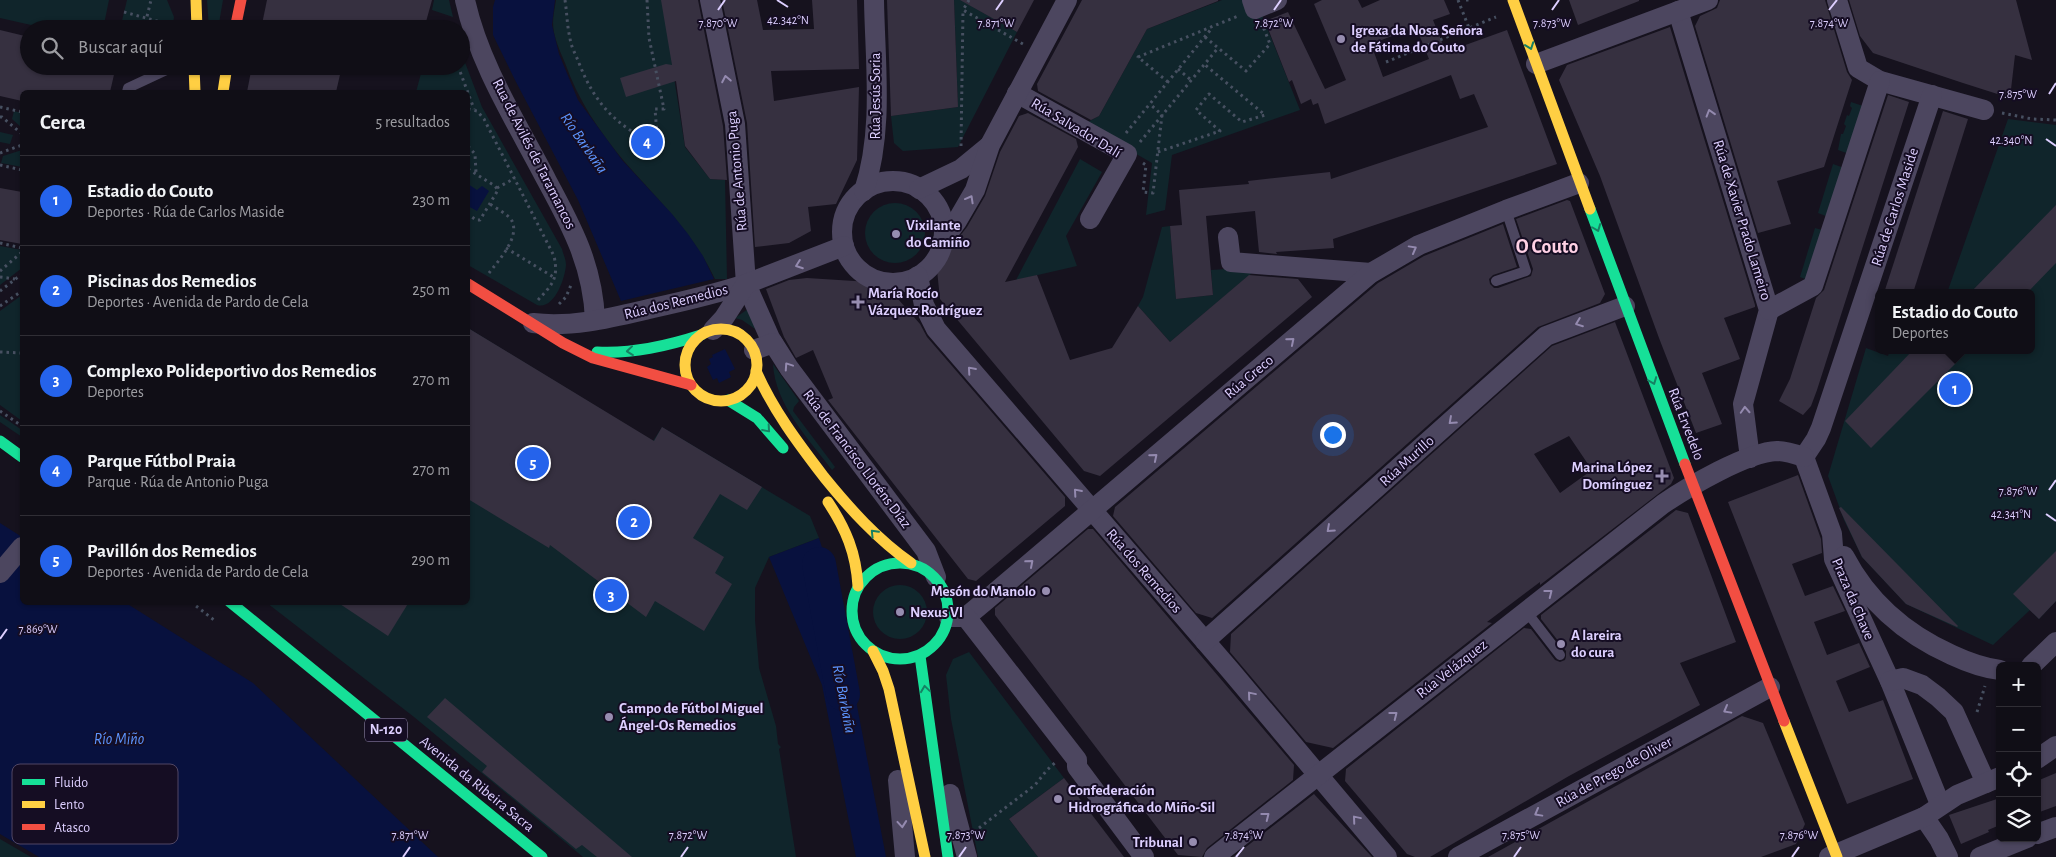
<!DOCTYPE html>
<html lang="es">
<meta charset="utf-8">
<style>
body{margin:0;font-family:"Alegreya Sans",sans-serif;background:#1e1c23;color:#f1f3f6}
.controls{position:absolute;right:15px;bottom:15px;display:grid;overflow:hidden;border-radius:8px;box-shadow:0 1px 4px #0004}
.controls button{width:45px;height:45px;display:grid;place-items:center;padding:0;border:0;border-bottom:1px solid #302e35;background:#100e16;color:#f1f3f6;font:25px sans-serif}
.you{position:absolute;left:1332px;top:434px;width:18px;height:18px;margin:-12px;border:4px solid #fff;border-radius:50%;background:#1a73e8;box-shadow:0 0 0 8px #1a73e833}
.badge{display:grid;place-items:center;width:32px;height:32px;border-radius:50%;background:#2563eb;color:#fff;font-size:16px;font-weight:700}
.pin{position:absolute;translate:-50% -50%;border:2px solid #fff;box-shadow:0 1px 5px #0006}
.popup{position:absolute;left:1875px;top:289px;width:160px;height:65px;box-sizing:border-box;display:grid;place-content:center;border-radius:8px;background:#100e16;filter:drop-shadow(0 1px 4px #0005);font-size:16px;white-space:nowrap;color:#9c9ca1}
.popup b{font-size:19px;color:#f1f3f6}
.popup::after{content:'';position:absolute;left:50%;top:100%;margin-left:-10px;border:10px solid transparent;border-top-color:#100e16}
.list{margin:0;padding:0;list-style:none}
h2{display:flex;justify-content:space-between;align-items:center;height:65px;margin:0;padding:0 20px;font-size:21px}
h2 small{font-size:16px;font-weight:400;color:#9c9ca1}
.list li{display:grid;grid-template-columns:32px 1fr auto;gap:15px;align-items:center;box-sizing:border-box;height:90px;padding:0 20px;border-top:1px solid #302e35}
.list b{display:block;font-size:19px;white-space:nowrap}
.list p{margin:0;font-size:16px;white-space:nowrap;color:#9c9ca1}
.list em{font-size:16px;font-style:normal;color:#9c9ca1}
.icon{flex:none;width:28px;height:28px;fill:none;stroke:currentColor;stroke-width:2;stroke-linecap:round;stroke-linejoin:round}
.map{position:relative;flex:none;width:2056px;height:857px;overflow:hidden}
.search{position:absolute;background:#100e16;box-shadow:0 1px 4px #0004;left:20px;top:20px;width:450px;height:55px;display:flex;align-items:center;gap:12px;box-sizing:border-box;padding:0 18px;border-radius:28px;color:#9c9ca1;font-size:19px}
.panel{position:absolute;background:#100e16;box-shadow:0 1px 4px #0004;left:20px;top:90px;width:450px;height:515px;border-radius:8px}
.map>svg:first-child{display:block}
</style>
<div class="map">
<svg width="2056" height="857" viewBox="0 0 2056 857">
<rect width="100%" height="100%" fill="#16121e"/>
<!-- green -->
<g fill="#10252b">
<path d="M0 0H109L103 29H49L0 18Z"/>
<path d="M127 0H167L174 17 172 29H120Z"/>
<path d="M207 0H223L218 29H209Z"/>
<path d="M434 0H449L453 17 432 10Z"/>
<path d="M556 0H669L672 65 685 147 710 179 725 180 727 279H715C692 231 658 200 624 161 599 131 578 100 565 63 560 51 553 36 553 23 553 15 555 7 556 0Z"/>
<path d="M954 0H977L973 7 1017 32 958 147 903 151 894 143 891 116 958 107Z"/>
<path d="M1222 0H1256L1300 110 1172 155 1165 210 1146 215 1152 163 1084 124 1099 116 1147 29Z"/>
<path d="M461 52 482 107 562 249C563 254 566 259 566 265 565 279 554 310 537 305L468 265V92H416L423 66H461Z"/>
<path d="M1851 102 1869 108 1852 155 1838 150 1841 134H1843L1846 126 1844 124 1847 115 1849 116 1852 108 1850 106Z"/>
<path d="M14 111 22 113V128L12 119Z"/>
<path d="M2008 119 2056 125V601L2039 619 2030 610 1993 645 1906 604 1862 557 1844 520 1828 476 1866 348 1888 356 1890 350H2031V293H1947Z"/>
<path d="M0 132 13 135 10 144 0 142Z"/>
<path d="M22 150V167L1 163 3 156Z"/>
<path d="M1080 159 1102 172 1066 236 1077 266 1016 280Z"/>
<path d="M1833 164 1847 169 1831 218 1818 213Z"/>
<circle cx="895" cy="233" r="30"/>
<path d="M1170 226 1176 299 1213 295 1211 270 1259 267 1170 342 1138 306 1143 297 1162 227Z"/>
<path d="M1815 228 1826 231 1810 281 1800 277Z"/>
<path d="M0 246 22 250V268L0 285Z"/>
<path d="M22 295V421L0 405V311Z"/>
<path d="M748 309 758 331 742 320 735 318Z"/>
<path d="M468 328 653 441 662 427 810 516 819 538 769 557 755 588V620L759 668 776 726 778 744 781 747 779 749 796 857H583L414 717 267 603 468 602Z"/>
<path d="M773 364 799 401 794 407 793 411 835 467 832 470C809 439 775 405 773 364Z"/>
<path d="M0 415 22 430V437L0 422Z"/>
<circle cx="900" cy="612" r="27"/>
<path d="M969 652 1064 778 1009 819 1038 857H978L951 719 946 675 953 659Z"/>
<path d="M0 839 31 857H0Z"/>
</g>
<!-- water -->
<g fill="#08113e">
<path d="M495 0H555L552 25 559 54 578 100 622 160 672 214 688 234 703 256 714 279 621 301 578 200 516 82 493 35V7Z"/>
<path d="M468 184 477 190 482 186 489 191 477 211 468 206 470 202 468 200Z"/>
<path d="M725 349 735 369 729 372 731 377 719 383 717 378 713 380 707 367 711 364 709 359 713 357 712 355Z"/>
<path d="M0 523 22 537V602L126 603 253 683 438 857H39L0 834Z"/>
<path d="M819 538 836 592 833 601 827 608 834 648 848 659 886 857H856L822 685 769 557Z"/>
</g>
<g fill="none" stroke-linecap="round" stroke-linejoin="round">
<!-- river -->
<path stroke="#08113e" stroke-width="34" d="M819 564 843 694"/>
</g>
<!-- building -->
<g fill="#363040" fill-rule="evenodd">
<path d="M267 0H432L424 29H261Z"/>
<path d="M661 0H698L723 126 727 180 710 179 685 146 676 81 626 97 620 78 666 64 672 65Z"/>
<path d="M722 0H757L763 30 814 29 812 0H857L859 69 771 71 774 101 859 87 857 160 836 204 808 207 811 231 789 243 755 247 747 123Z"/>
<path d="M887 0H954L958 107 891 116Z"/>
<path d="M960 0H1034L1017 32Z"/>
<path d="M1082 0H1218V1L1147 29 1099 116 1091 120 1038 91 1037 84Z"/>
<path d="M1322 0H1358L1362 8 1380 0H1444L1450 14 1433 20 1446 52 1507 30 1557 164 1333 239 1334 248 1276 252 1277 254 1259 252 1255 211 1206 216 1213 295 1176 299 1170 226 1182 225 1179 190 1249 184 1248 181 1330 172 1331 179 1488 127 1474 94 1460 99 1451 75 1325 124 1318 103 1313 105 1311 99 1301 104 1292 80 1289 82 1265 21 1288 12 1325 89 1346 80 1314 4ZM1416 27 1429 59 1383 77 1371 44Z"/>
<path d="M1569 0H1639V1L1578 25Z"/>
<path d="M1720 0H1825L1847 72 1852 80 1824 167 1777 181 1791 224 1758 233 1695 26 1700 16 1717 8Z"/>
<path d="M1849 0H2016L2032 60 2015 55 2010 98 1963 83 1873 53 1860 36Z"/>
<path d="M1670 27 1755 305V307L1724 318 1740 359 1702 373 1722 424 1696 433 1659 338 1600 176 1559 80 1567 65Z"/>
<path d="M0 30 29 37V66H116L110 92H22V101L0 96Z"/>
<path d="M252 66H342L336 92H247Z"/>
<path d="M1888 95 1909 102 1817 390 1811 406 1803 415 1779 401 1790 379 1816 298 1824 290Z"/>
<path d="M1943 111 1968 119 1913 293H1884Z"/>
<path d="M1028 113 1076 139 1078 147 1005 282 1037 275 1070 360 1112 348 1138 306 1170 342 1249 275 1298 279 1312 297 1100 476 1084 471 940 299 937 270 948 251 967 227 985 196 1000 152 1019 116Z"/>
<path d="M0 188 22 192V244L0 240Z"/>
<path d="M1567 200 1570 201 1605 294 1600 303 1538 327 1212 618 1196 613 1113 516 1115 507 1378 283 1424 256 1503 224 1517 267 1493 275 1489 279 1490 284 1494 288H1498L1531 276 1533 269 1516 219Z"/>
<path d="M2056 205V263L2027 293H1970Z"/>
<path d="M807 278 870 282 898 299 920 324 927 337 1065 497V506L976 581 968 579 828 400 833 398 813 350 796 358 784 337 766 289 789 280Z"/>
<path d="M1615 322 1674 478 1671 484 1540 585V582L1487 622 1492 623 1333 748 1306 742 1230 652 1231 634 1552 346ZM1569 436 1592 470 1560 493 1534 454Z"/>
<path d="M468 328 654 441 662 427 762 487 747 510 720 494 693 538 724 557 715 573 732 584 704 631 655 601 646 617 550 545 549 548 468 499Z"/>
<path d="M1913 350H1969L1871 448 1845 421Z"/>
<path d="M1798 475 1821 539 1822 553 1792 564 1805 596 1833 586 1845 611 1814 622 1827 655 1859 643 1870 667 1836 681 1849 712 1883 700 1913 779 1847 804 1728 502Z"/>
<path d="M1841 507 1958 626 1957 627 1906 604 1862 557 1839 508Z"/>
<path d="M1676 510 1688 513 1736 642 1680 663 1700 705 1569 776 1430 857H1415L1407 854 1345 781 1346 769 1524 628 1531 629 1555 660 1560 662 1565 660 1566 657V651L1541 619V615Z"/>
<path d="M1088 529H1093L1294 765 1293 780 1207 848 1202 857 1178 855 995 615V608Z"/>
<path d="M2056 551V601L2039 619 2013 594Z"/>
<path d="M337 602H409L388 636Z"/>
<path d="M445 698 632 857H597L582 845 576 849 482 772 487 766 427 717Z"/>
<path d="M1742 716 1763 723 1805 824 1796 844 1761 857H1488Z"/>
<path d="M2056 773V806L2037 813V781Z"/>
<path d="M1064 778 1124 857H1038L1009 819Z"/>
<path d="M1314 794 1372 857H1233Z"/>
<path d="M2000 798V825L1988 830 1989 832 1961 844 1949 815Z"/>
</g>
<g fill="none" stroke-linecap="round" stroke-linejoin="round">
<!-- path -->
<g stroke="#475061" stroke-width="3" stroke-dasharray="2.5 4" stroke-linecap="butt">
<path d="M565 0C567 13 567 26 570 38 571 47 576 55 579 63 596 107 618 126 659 147"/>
<path d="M647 0 649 38 664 109H655L658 147"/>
<path d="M969 0 963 10 1023 44"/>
<path d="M1458 0 1469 28"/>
<path d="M1466 0H1469"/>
<path d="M124 12 175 26"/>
<path d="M144 29 151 0"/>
<path d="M1205 37 1246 71 1270 44 1262 24"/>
<path d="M1386 62 1496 17"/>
<path d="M458 66 474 109"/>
<path d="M1178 69 1191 80"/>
<path d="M1168 82 1138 57 1238 16"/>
<path d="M0 107 22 112"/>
<path d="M468 109 477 111 484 119 554 256C559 279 552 285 537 301"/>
<path d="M2002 113 2032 119 2056 120"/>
<path d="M0 117H2L22 134"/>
<path d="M1126 133 1212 28"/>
<path d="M1140 142 1218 48"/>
<path d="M468 146 475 154 476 173"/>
<path d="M961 146 963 10"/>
<path d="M1158 152 1220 131 1196 110 1209 94 1242 122 1265 115 1204 64"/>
<path d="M0 153 22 145"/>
<path d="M1143 163 1146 165 1143 192 1153 193 1162 115 1150 104"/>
<path d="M0 165 22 170"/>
<path d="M468 169 495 186 498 190 480 220H476L468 214"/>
<path d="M497 188 515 178"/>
<path d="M0 243 22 248"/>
<path d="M506 248 555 278"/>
<path d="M0 271 22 252"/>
<path d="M489 273C498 261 520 238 512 221 508 214 497 209 490 204"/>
<path d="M0 277 15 279"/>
<path d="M0 291 22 274"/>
<path d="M559 304 566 297 571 285"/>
<path d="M0 306 22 291"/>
<path d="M0 352 22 353"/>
<path d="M0 411 22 426"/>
<path d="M191 602 214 620"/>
<path d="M1977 712 1985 686"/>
<path d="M979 828 1035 785 1047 770 1057 761"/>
</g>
<!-- lane -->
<g stroke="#4c465f" stroke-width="10">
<path d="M127 92 128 88 175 66"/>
<path d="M1496 281 1526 271 1506 210"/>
<path d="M1526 611 1560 655"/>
</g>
<!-- street -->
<g stroke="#4c465f" stroke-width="20">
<path d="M465 0C479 64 517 123 547 181 572 227 593 266 595 320"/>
<path d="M710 0 735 124 746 284 770 338 789 368 926 551 936 577"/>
<path d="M1252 0 1255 9 1277 0"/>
<path d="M1837 0 1858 68 1880 81 1984 110"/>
<path d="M1678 11 1769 310 1743 404 1750 458"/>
<path d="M1536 64 1708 0"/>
<path d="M1017 93 1127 154 1090 219"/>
<circle cx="893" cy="232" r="51"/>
<path d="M919 189 961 169 989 146"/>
<path d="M864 191C884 130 875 63 874 0"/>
<path d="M1228 237 1231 262 1371 273"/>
<path d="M943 240 957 221 975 190 990 145 1067 0"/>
<path d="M918 276 924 305 936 329 1230 670 1387 857"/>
<path d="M1769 310 1813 286 1880 81"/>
<path d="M533 323C573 328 614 317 653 308 685 301 715 294 746 284"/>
<path d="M713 330 724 318 746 284 844 246"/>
<path d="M754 350 773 343"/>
<path d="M1804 457 1816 439 1821 428 1932 95"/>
<path d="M1804 457 1832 534 1834 559 1890 681 1940 804"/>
<path d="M1844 556C1868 602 1905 634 1952 655 1967 662 1983 668 2000 670"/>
<path d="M0 573 22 547"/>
<path d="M949 617H966L984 602 1371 273 1419 245 1506 210 1579 183"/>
<path d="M966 617 1077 760V767L1144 857"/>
<path d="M1205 641 1546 336 1625 306"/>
<path d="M2031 666 2056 642"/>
<path d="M1890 681 1903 678 1922 685 1938 697 1954 712 1986 783"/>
<path d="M2037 759 2056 746"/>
<path d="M898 780 905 857"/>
<path d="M950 794 967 857"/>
<path d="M1924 817 1939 839 1948 857"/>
<path d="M2037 834 2056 827"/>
<path d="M1214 857 1663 504C1688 487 1747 452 1777 451 1786 451 1795 454 1804 457"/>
<path d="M1458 857 1770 687"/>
<path d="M1829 857 1924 817 1957 795 2000 777"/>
<path d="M1980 857 2027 838"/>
</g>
<!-- fast -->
<g stroke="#16e098" stroke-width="11">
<path d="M1590 209 1685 464"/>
<path d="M597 352C633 354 667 346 701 335"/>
<path d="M728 400 757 418 783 448"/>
<path d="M0 441 22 457"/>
<circle cx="900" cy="611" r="48"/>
<path d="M230 602 542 857"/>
<path d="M920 656 948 857"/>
</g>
<!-- slow -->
<g stroke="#ffcf43" stroke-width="11">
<path d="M196 0 197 29"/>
<path d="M1513 0 1590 209"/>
<path d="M194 66 195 92"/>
<path d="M223 92 227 66"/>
<circle cx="721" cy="365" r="36"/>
<path d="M756 371C773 410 798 443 824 477 850 509 877 539 911 563"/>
<path d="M828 502C846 529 856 553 858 586"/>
<path d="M873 651 883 671 889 689 925 857"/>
<path d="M1784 721 1837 857"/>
</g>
<!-- jam -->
<g stroke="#f24e42" stroke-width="11">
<path d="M235 29 241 0"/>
<path d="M468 284 563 343 593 358 691 385"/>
<path d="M1685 464 1784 721"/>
</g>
</g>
<!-- one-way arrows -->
<defs><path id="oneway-chevron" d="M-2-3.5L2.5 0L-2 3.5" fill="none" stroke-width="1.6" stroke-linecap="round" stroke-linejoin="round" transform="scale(1.25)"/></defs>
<g stroke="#168163">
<use href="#oneway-chevron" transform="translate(1530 46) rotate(70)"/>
<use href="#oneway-chevron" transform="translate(1597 228) rotate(69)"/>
<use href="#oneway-chevron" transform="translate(630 351) rotate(174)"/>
<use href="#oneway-chevron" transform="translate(1653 381) rotate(69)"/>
<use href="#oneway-chevron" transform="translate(767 429) rotate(49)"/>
<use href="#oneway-chevron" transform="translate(874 533) rotate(-134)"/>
<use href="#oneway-chevron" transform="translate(925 689) rotate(-98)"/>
</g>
<g stroke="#948aaf">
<use href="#oneway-chevron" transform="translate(726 79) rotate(-101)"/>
<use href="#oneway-chevron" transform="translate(1710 113) rotate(-107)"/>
<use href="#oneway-chevron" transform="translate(970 199) rotate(-61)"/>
<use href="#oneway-chevron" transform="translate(1413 249) rotate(-29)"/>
<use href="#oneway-chevron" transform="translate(799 265) rotate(160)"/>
<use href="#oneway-chevron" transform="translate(1579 323) rotate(159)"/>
<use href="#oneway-chevron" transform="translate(1291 341) rotate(-40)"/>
<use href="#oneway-chevron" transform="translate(788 366) rotate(-124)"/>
<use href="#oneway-chevron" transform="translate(971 370) rotate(-131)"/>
<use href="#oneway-chevron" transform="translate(1745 410) rotate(-93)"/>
<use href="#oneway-chevron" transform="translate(1452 421) rotate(138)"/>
<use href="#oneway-chevron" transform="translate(1154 457) rotate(-40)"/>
<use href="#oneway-chevron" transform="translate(1077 492) rotate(-131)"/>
<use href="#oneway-chevron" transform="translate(1330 529) rotate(138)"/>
<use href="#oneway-chevron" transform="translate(1030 563) rotate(-41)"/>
<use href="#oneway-chevron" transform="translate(1549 593) rotate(-38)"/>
<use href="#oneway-chevron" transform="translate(1251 695) rotate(-130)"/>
<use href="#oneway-chevron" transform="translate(1727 710) rotate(151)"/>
<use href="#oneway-chevron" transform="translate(1394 715) rotate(-38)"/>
<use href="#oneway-chevron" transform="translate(1538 813) rotate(151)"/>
<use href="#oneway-chevron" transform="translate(1266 816) rotate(-38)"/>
<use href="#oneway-chevron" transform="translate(1356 819) rotate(-130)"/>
<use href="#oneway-chevron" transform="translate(902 824) rotate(85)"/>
</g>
<!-- ticks -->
<path fill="none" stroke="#ddcfff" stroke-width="2" d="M777 0 788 7M718 10 725 0M996 10 1003 0M1274 10 1281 0M1552 10 1559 0M1829 10 1837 0M2049 94 2056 83M2046 139 2056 146M2049 490 2056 480M2046 514 2056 521M0 639 7 629M403 857 410 847M681 857 688 847M959 857 966 847M1236 857 1244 847M1514 857 1521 847M1792 857 1799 847"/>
<!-- markers -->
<g fill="#978db0" stroke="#150d23" stroke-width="2">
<circle cx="1341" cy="39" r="5"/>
<circle cx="896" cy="234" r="5"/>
<path d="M855.5 294.5h5v5h5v5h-5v5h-5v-5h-5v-5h5z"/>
<path d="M1659.5 468.5h5v5h5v5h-5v5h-5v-5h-5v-5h5z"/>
<circle cx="1046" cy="591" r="5"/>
<circle cx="900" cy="612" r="5"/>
<circle cx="1561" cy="644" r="5"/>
<circle cx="609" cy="717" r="5"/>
<circle cx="1058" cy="799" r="5"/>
<circle cx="1193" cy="842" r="5"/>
</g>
<g text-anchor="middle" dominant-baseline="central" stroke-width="4" stroke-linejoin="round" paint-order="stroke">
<!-- shield labels -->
<rect fill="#150d23" stroke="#a195bd" stroke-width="1" x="365" y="718.5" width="42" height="23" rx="4"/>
<g font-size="14" font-weight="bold" fill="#ddcfff">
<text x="386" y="730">N-120</text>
</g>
<!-- poi labels -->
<g font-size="15" font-weight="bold" fill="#ddcfff" stroke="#150d23" text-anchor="start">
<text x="1351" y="30">Igrexa da Nosa Señora<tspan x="1351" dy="17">de Fátima do Couto</tspan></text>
<text x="906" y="225">Vixilante<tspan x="906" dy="17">do Camiño</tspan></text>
<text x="868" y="293">María Rocío<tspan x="868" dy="17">Vázquez Rodríguez</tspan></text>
<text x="1652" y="467" text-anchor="end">Marina López<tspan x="1652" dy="17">Domínguez</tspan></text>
<text x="1036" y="591" text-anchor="end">Mesón do Manolo</text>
<text x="910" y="612">Nexus VI</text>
<text x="1571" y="635">A lareira<tspan x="1571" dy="17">do cura</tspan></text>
<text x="619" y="708">Campo de Fútbol Miguel<tspan x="619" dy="17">Ángel-Os Remedios</tspan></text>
<text x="1068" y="790">Confederación<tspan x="1068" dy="17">Hidrográfica do Miño-Sil</tspan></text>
<text x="1183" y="842" text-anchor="end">Tribunal</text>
</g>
<!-- street labels -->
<g font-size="15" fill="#ddcfff" stroke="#150d23">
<text transform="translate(875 96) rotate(-90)">Rúa Jesús Soria</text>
<text transform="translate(1076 128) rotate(31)">Rúa Salvador Dalí</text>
<text transform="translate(534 154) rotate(63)">Rua de Avilés de Taramancos</text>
<text transform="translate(737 171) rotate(-95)">Rúa de Antonio Puga</text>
<text transform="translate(1895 207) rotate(-72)">Rúa de Carlos Maside</text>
<text transform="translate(1742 220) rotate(73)">Rúa de Xavier Prado Lameiro</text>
<text transform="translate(676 302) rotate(-14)">Rúa dos Remedios</text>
<text transform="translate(1249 377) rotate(-40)">Rúa Greco</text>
<text transform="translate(1686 424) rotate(69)">Rúa Ervedelo</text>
<text transform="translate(857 459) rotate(53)">Rúa de Francisco Lloréns Díaz</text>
<text transform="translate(1407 461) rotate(-42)">Rúa Murillo</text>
<text transform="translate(1144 571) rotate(49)">Rúa dos Remedios</text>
<text transform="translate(1853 599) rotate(67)">Praza da Chave</text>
<text transform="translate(1452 669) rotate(-38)">Rúa Velázquez</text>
<text transform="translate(1614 772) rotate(-29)">Rúa de Prego de Oliver</text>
<text transform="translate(477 784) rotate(39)">Avenida da Ribeira Sacra</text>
</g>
<!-- water labels -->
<g font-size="16" font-style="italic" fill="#5d95ff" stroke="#150d23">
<text transform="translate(584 143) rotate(55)">Río Barbaña</text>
<text transform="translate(844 699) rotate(79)">Río Barbaña</text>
<text x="119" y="739">Río Miño</text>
</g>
<!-- district labels -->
<g font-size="20" font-weight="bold" fill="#ffd1e5" stroke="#150d23">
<text x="1547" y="247">O Couto</text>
</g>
</g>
<!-- legend -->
<rect x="12" y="764" width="166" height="80" rx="8" fill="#150d23" stroke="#514765" stroke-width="1"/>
<rect x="22" y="779" width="23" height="6" fill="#16e098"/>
<rect x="22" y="801" width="23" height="7" fill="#ffcf43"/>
<rect x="22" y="824" width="23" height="6" fill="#f24e42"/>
<g font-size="14" fill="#ddcfff">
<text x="54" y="787">Fluido</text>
<text x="54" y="809">Lento</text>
<text x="54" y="832">Atasco</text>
</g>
<g font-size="12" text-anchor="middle" fill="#ddcfff" stroke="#150d23" stroke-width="4" stroke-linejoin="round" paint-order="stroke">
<text x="788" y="24">42.342°N</text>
<text x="718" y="27">7.870°W</text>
<text x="996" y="27">7.871°W</text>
<text x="1274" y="27">7.872°W</text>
<text x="1552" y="27">7.873°W</text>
<text x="1829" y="27">7.874°W</text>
<text x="2018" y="98">7.875°W</text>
<text x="2011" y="144">42.340°N</text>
<text x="2018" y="495">7.876°W</text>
<text x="2011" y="518">42.341°N</text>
<text x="38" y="633">7.869°W</text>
<text x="410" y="839">7.871°W</text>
<text x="688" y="839">7.872°W</text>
<text x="966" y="839">7.873°W</text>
<text x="1244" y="839">7.874°W</text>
<text x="1521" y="839">7.875°W</text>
<text x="1799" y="839">7.876°W</text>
</g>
</svg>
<div class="controls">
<button>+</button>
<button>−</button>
<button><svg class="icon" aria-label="locate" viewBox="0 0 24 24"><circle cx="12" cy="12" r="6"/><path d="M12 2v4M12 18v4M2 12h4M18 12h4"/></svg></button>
<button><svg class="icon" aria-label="layers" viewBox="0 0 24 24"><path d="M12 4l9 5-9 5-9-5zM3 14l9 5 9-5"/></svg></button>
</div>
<div class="you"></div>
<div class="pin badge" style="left:1955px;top:389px">1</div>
<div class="popup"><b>Estadio do Couto</b>Deportes</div>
<div class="pin badge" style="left:634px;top:522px">2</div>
<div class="pin badge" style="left:611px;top:595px">3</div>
<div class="pin badge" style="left:647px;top:142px">4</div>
<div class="pin badge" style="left:533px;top:463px">5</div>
<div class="search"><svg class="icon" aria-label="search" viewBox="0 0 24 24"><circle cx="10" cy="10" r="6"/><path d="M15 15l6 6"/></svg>Buscar aquí</div>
<section class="panel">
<h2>Cerca<small>5 resultados</small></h2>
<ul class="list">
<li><span class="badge">1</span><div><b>Estadio do Couto</b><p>Deportes · Rúa de Carlos Maside</p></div><em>230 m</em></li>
<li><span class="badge">2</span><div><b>Piscinas dos Remedios</b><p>Deportes · Avenida de Pardo de Cela</p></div><em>250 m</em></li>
<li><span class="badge">3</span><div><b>Complexo Polideportivo dos Remedios</b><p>Deportes</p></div><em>270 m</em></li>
<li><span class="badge">4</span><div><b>Parque Fútbol Praia</b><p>Parque · Rúa de Antonio Puga</p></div><em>270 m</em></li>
<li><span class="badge">5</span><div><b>Pavillón dos Remedios</b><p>Deportes · Avenida de Pardo de Cela</p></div><em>290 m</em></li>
</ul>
</section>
</div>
